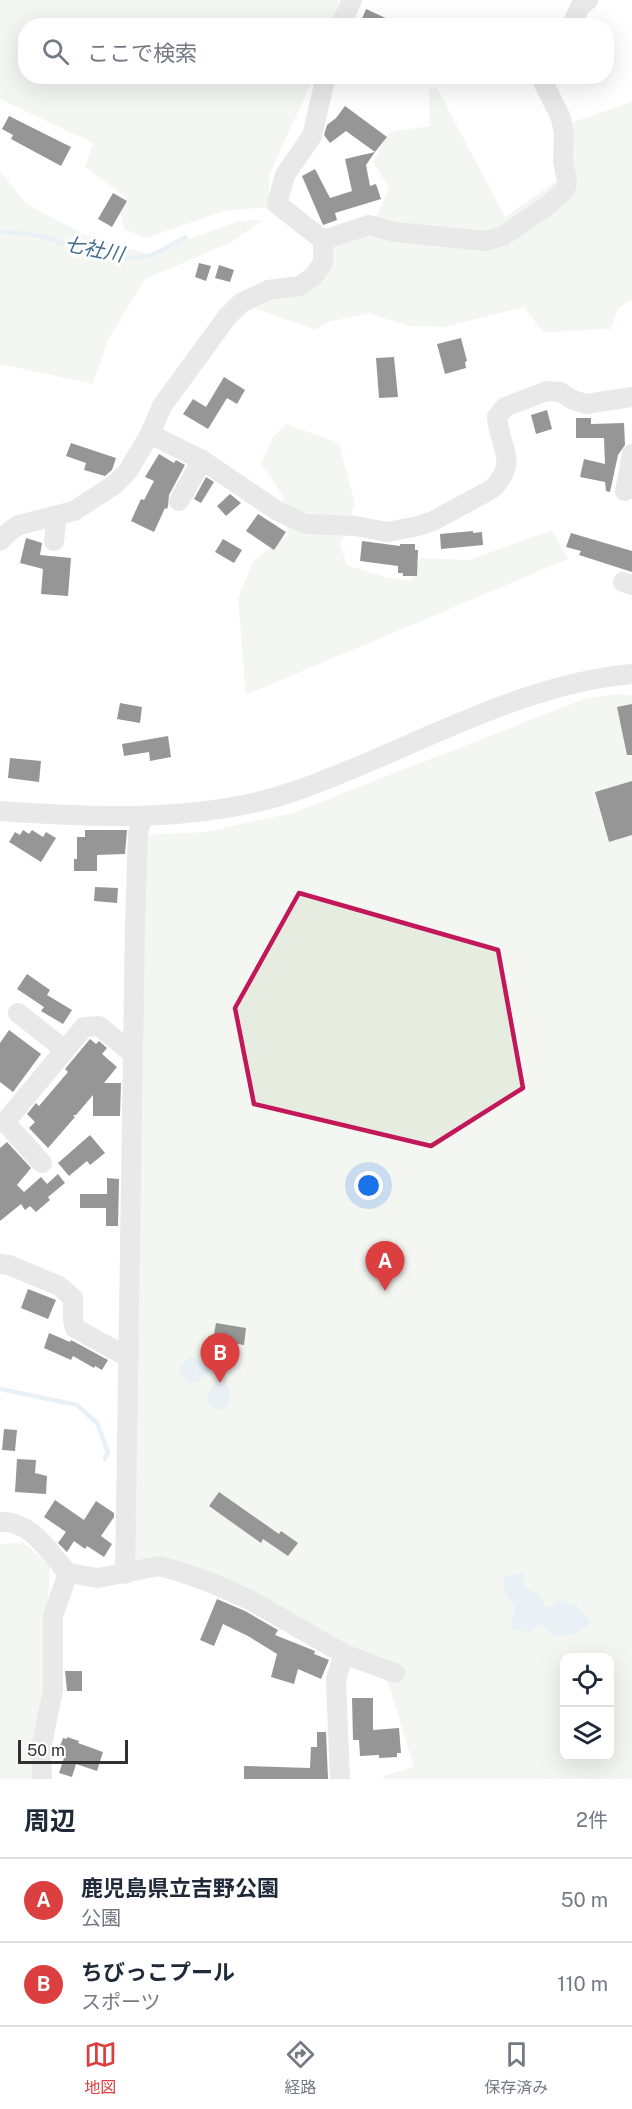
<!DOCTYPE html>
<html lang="ja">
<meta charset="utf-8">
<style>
body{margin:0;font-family:"Public Sans","Noto Sans JP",sans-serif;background:#f6f6f7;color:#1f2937}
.controls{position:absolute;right:18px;bottom:18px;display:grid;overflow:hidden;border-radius:12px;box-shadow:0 6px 24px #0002}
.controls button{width:54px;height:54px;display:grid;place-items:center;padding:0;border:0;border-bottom:2px solid #e0e1e3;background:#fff;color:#1f2937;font:30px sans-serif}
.scale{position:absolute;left:18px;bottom:15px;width:110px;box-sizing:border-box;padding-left:6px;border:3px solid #313131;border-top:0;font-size:16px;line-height:21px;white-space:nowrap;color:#313131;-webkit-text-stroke:4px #fff;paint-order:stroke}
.you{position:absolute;left:369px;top:1186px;width:21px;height:21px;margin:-15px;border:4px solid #fff;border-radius:50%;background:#1a73e8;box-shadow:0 0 0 9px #1a73e833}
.badge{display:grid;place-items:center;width:39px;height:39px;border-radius:50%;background:#dc3f40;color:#fff;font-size:20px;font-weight:700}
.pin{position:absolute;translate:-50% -50px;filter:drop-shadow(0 2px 3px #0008)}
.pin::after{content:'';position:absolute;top:32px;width:21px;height:18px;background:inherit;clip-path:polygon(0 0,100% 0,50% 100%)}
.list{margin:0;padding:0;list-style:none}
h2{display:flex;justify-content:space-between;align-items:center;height:78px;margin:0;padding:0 24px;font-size:26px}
h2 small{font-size:20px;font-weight:400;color:#747a83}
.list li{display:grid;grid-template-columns:39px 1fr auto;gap:18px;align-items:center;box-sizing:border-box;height:84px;padding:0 24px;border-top:2px solid #e0e1e3}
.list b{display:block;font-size:22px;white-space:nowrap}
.list p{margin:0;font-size:20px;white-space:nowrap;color:#747a83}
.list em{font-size:20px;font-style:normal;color:#747a83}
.icon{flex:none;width:33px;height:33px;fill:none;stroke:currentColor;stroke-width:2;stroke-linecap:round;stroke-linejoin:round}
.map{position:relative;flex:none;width:632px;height:1779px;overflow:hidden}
.search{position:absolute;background:#fff;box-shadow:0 6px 24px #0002;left:18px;right:18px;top:18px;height:66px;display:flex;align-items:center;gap:15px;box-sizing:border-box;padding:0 21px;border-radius:24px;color:#747a83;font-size:22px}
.sheet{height:246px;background:#fff}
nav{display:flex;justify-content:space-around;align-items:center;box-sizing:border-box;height:84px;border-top:2px solid #e0e1e3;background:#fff;font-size:16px;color:#747a83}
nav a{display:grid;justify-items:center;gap:3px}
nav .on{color:#dc3f40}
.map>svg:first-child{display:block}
</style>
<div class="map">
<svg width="632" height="1779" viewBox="0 0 632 1779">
<rect width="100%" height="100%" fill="#fff"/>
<!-- green -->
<g fill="#e6ede0" fill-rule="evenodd">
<path d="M0 0H339L332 25 26 26V76L314 77 269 175V207L225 211 146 238 124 229 120 212 126 197 85 167 93 143 0 99Z"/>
<path d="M437 88 505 217 562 177 561 126 632 102V300L618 308 611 329 543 332 524 307 444 327 408 326 368 313 329 322 315 330 254 308 257 301 295 293 331 245 372 228 389 188 373 162 389 132 430 126 429 89Z"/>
<path d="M0 172 27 204 83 234 148 254 238 221 263 220 230 243 145 279 108 340 93 384 0 364Z"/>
<path d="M286 424 339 443 355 504 340 545 347 565 385 577 411 581 420 558 469 560 552 530 568 559 246 695 238 598 254 560 288 535 283 496 261 464 273 437Z"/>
<path d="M618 694 632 695V1779H384L383 1776 414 1767 382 1663 268 1605 133 1566V1402L138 1365 143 835 205 832 292 813 587 698ZM564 1658H610V1756H564Z"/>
<path d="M23 1542 50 1566 39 1779H0V1544Z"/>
</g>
<!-- water -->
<g fill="#cedeeb">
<path d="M189 1357C198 1358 203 1364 213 1364L220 1358 228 1361 230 1369C220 1382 227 1382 230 1394 230 1396 229 1403 229 1405L221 1411 210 1406C206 1397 208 1389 216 1383L217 1374 205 1373 198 1382 188 1383 180 1374V1366Z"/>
<path d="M522 1573 526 1588 538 1593 546 1607 561 1600 577 1606 591 1622C573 1638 558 1644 541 1623L531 1632 512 1630V1621L515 1608 505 1593 503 1577Z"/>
</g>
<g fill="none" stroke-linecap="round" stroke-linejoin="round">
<!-- stream -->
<g stroke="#cedeeb" stroke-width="4.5">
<path d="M0 232C15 233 32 233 47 238 79 248 113 264 148 256 160 253 174 243 186 237"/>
<path d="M0 1389 77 1405 97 1423 108 1452 105 1459"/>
</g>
</g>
<!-- building -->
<g fill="#181818">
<path d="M366 9 403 26H359Z"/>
<path d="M345 106 387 137 375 152 346 131 330 143 324 135 327 125 336 118Z"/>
<path d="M9 116 71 147 61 166 11 139 13 135 2 129Z"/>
<path d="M375 152 366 165 370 186 376 184 381 199 335 213 337 220 323 225 302 176 315 169 330 198 352 191 345 159Z"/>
<path d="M113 193 127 201 112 227 98 219Z"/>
<path d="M199 263 211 266 206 281 195 277Z"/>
<path d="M219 265 234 270 230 282 215 278Z"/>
<path d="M461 338 467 361 465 362 466 368 445 374 437 344Z"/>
<path d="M394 357 398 397 379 398 376 358Z"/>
<path d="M224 377 245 390 237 404 227 398 208 429 183 414 193 399 206 407Z"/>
<path d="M547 410 552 429 536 434 531 415Z"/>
<path d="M576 418H591V424L624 423 625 445 618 455 610 492 606 491 605 482 580 477 584 459 605 464 604 438H576Z"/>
<path d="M71 443 116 458 112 470 105 476 84 470 86 463 66 456Z"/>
<path d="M159 454 174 463 176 460 185 465 169 495 168 506 167 509 165 508 154 532 131 521 141 499 144 500 154 481 145 477Z"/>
<path d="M206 477 214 482 201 503 194 499Z"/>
<path d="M230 494 241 503 226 516 217 506Z"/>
<path d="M258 514 286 532 274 550 246 531Z"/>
<path d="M473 531V533L482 532 483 545 441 549 440 534Z"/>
<path d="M571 533 632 551V572L579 555 581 551 566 547Z"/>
<path d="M26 538 42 543 40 555 71 558 68 596 41 594 43 569 20 563Z"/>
<path d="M223 539 242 550 234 563 215 552Z"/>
<path d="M362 541 400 546V544H415V550H418L417 576H403V573H398V566L360 561Z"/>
<path d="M120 703 142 707 140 723 117 719Z"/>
<path d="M632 704V755H627L617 707Z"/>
<path d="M168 736 171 757 150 761 149 752 124 756 122 744Z"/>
<path d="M10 758 41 761 39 782 8 778Z"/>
<path d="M632 781V835L609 842 595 792Z"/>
<path d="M23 830 29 834 32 830 43 837 46 832 56 838 41 862 9 842 15 832 20 835Z"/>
<path d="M85 830H127L125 854 97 855V871H74V859H77V837H85Z"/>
<path d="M95 887 118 888 117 903 94 901Z"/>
<path d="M27 974 50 990 47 995 72 1010 63 1024 41 1011 44 1007 17 989Z"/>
<path d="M9 1030 41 1054 13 1092 0 1082V1043Z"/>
<path d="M90 1039 96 1044 99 1041 107 1048 102 1054 117 1067 104 1083H121L120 1116H93V1095L76 1115H73L75 1117 48 1148 29 1128 35 1122 27 1114 36 1103 39 1106 68 1072 65 1069Z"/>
<path d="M90 1135 105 1153 90 1165 87 1161 69 1176 58 1163Z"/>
<path d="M7 1142 31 1168 17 1185 24 1192 41 1177 47 1184 58 1174 65 1183 48 1197 50 1200 36 1212 30 1206 25 1210 21 1204 0 1221V1148Z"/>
<path d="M107 1178 119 1179 118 1226H106V1208H80V1194H107Z"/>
<path d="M28 1289 56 1300 48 1319 21 1308Z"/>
<path d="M216 1323 246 1328 244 1345 213 1340Z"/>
<path d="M49 1333 70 1342 71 1340 108 1360 102 1370 95 1366 94 1368 73 1356 71 1360 44 1348Z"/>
<path d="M4 1429 17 1430 15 1451 2 1450Z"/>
<path d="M17 1459 36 1460 35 1473 47 1476 46 1494 15 1492Z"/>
<path d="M219 1492 279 1534 281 1531 298 1543 288 1556 263 1539 261 1543 209 1506Z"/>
<path d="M55 1500 84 1520 96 1501 114 1513V1517L101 1536 112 1544 104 1557 87 1546 85 1549 74 1541 67 1552 58 1543 66 1532 44 1517Z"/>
<path d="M217 1599 245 1611 278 1630 275 1635 315 1651 314 1654 329 1660 321 1679 298 1669 294 1684 271 1677 277 1654 248 1636 223 1624 214 1646 200 1640Z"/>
<path d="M65 1671H82V1691H67Z"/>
<path d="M352 1698H373V1730L399 1728 401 1753H397V1757L379 1758V1755L360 1756 359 1740H353Z"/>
<path d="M317 1732H326L328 1779H244V1766L310 1768 311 1747H317Z"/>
<path d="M67 1737 79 1741 78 1743 103 1752 97 1771 76 1764 72 1777 59 1773 65 1755 58 1752 63 1738 67 1739Z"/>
</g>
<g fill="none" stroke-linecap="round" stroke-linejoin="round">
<!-- minor -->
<g stroke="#cecece" stroke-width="20">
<path d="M340 26 352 0"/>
<path d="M571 26 581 5 588 0"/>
<path d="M323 240 369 225 395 232 486 241 503 236 547 206 565 190 567 182 563 160 564 133 561 118 544 84 542 76"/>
<path d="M150 434 202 460 276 510 305 524 355 526 388 532 418 526 433 521 492 489C520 461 499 448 497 417L505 407 547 391 560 392 573 400 586 404 632 397"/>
<path d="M625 491 632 454"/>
<path d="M179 501 202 460"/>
<path d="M0 541 11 530 19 525 74 511 114 485 128 471 150 434 162 406 227 317 241 303 268 290 300 286 314 276 323 262V240L277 204 285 175 312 136 326 76"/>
<path d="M54 541 57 516"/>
<path d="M623 582 632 585"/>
<path d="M0 811C96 818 206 823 298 790 407 752 516 684 632 674"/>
<path d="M18 1013 65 1050"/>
<path d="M42 1163 5 1122 84 1027 99 1026 133 1054"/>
<path d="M0 1264 9 1265 59 1286 73 1298V1320L75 1328 129 1358"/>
<path d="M0 1522C31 1520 49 1552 68 1573L98 1578 159 1566 178 1571 214 1584 250 1600 344 1654 395 1673"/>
<path d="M125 1574 135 922 138 834 142 816"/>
<path d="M42 1779 41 1749 53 1690V1616L68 1573"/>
<path d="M340 1779 336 1679 344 1654"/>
</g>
</g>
<!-- marked area -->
<path d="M0 0H632V1779H0ZM299 893 498 950 523 1088 431 1146 254 1104 235 1008Z" fill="#fff" fill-opacity=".55" fill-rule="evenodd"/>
<path fill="none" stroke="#c2185b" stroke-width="4.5" stroke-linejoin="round" d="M299 893 498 950 523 1088 431 1146 254 1104 235 1008Z"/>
<g text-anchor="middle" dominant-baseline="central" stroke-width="6" stroke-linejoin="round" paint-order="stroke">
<!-- water labels -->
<g font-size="20" font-style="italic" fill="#436c90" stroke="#fff">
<text transform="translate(94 249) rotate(11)">七社川</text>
</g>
</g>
</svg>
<div class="controls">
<button><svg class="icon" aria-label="locate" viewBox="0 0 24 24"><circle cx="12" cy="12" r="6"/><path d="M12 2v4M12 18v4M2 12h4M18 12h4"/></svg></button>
<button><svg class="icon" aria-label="layers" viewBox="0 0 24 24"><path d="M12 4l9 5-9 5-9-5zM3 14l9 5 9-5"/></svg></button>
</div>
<div class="scale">50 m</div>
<div class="you"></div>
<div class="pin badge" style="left:385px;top:1291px">A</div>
<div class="pin badge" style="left:220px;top:1383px">B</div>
<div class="search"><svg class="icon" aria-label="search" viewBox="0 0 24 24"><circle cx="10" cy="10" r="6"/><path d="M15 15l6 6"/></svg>ここで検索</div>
</div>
<section class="sheet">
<h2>周辺<small>2件</small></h2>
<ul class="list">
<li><span class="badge">A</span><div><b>鹿児島県立吉野公園</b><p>公園</p></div><em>50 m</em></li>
<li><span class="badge">B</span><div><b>ちびっこプール</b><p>スポーツ</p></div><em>110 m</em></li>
</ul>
</section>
<nav>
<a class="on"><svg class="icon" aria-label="map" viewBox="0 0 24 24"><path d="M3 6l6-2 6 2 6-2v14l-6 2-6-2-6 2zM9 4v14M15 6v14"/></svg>地図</a>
<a><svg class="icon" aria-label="directions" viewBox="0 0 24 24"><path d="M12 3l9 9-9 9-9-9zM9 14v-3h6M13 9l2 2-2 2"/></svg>経路</a>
<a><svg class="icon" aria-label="saved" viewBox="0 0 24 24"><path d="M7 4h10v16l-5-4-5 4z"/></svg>保存済み</a>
</nav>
